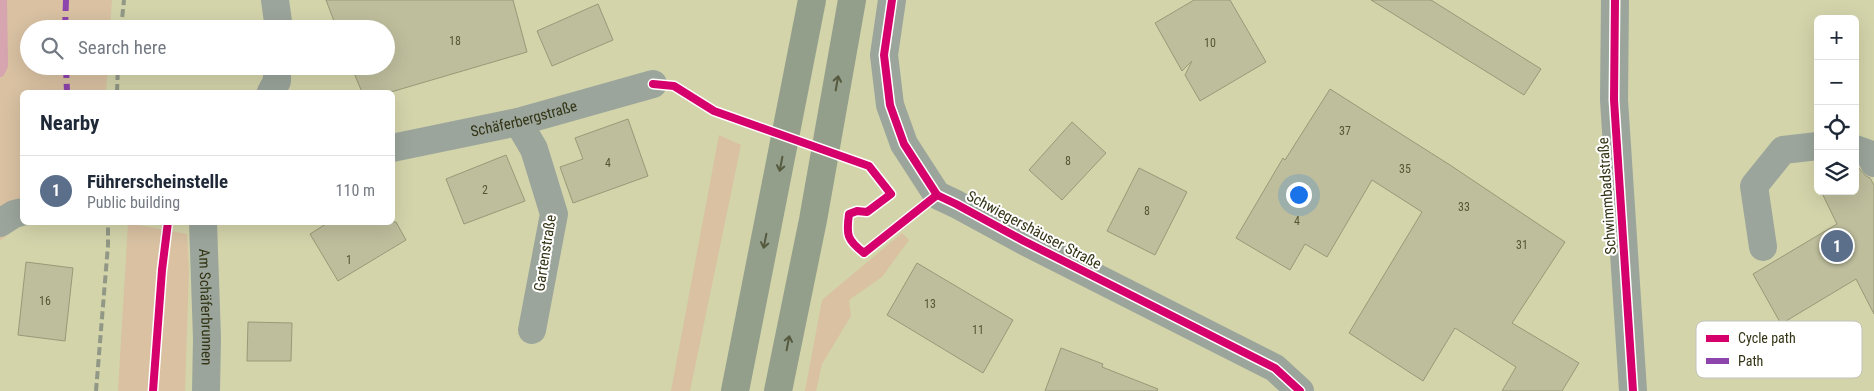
<!DOCTYPE html>
<meta charset="utf-8">
<style>
body{margin:0;font-family:"Roboto Condensed",sans-serif;background:#f2f2f3;color:#1f2937}
.controls{position:absolute;right:15px;top:15px;display:grid;overflow:hidden;border-radius:8px;box-shadow:0 5px 20px #0002}
.controls button{width:45px;height:45px;display:grid;place-items:center;padding:0;border:0;border-bottom:1px solid #e0e1e3;background:#fff;color:#1f2937;font:25px sans-serif}
.you{position:absolute;left:1298px;top:194px;width:18px;height:18px;margin:-12px;border:4px solid #fff;border-radius:50%;background:#1a73e8;box-shadow:0 0 0 8px #1a73e833}
.badge{display:grid;place-items:center;width:32px;height:32px;border-radius:50%;background:#111827;color:#fff;font-size:16px;font-weight:700}
.pin{position:absolute;translate:-50% -50%;border:2px solid #fff;box-shadow:0 1px 5px #0006}
.list{margin:0;padding:0;list-style:none}
h2{display:flex;justify-content:space-between;align-items:center;height:65px;margin:0;padding:0 20px;font-size:21px}
h2 small{font-size:16px;font-weight:400;color:#747a83}
.list li{display:grid;grid-template-columns:32px 1fr auto;gap:15px;align-items:center;box-sizing:border-box;height:70px;padding:0 20px;border-top:1px solid #e0e1e3}
.list b{display:block;font-size:19px;white-space:nowrap}
.list p{margin:0;font-size:16px;white-space:nowrap;color:#747a83}
.list em{font-size:16px;font-style:normal;color:#747a83}
.icon{flex:none;width:28px;height:28px;fill:none;stroke:currentColor;stroke-width:2;stroke-linecap:round;stroke-linejoin:round}
.map{position:relative;flex:none;width:1874px;height:391px;overflow:hidden}
.search{position:absolute;background:#fff;box-shadow:0 5px 20px #0002;left:20px;top:20px;width:375px;height:55px;display:flex;align-items:center;gap:12px;box-sizing:border-box;padding:0 18px;border-radius:28px;color:#747a83;font-size:19px}
.panel{position:absolute;background:#fff;box-shadow:0 5px 20px #0002;left:20px;top:90px;width:375px;height:135px;border-radius:8px}
.map>svg:first-child{display:block}
</style>
<div class="map">
<svg width="1874" height="391" viewBox="0 0 1874 391">
<rect width="100%" height="100%" fill="#d3d4aa"/>
<!-- green -->
<g fill="#d9c1a2">
<path d="M0 0H112L110 29H29V66H108L106 92H22V222L35 223 20 225 0 241Z"/>
<path d="M719 135 741 145 690 391H671Z"/>
<path d="M128 223 187 234 189 270 185 391H118Z"/>
<path d="M902 233 909 240 882 277 849 300 851 316 822 364 816 391H805L822 300Z"/>
</g>
<g fill="none" stroke-linecap="round" stroke-linejoin="round">
<!-- stream -->
<path stroke="#d6a5b0" stroke-width="10" d="M0 72 3 65 2 0"/>
</g>
<!-- building -->
<g fill="#bebe9d" stroke="#989977">
<path d="M326 0H513L527 52 391 92H362L351 66H386V29H337Z"/>
<path d="M1194 0H1230L1266 62 1200 101 1185 75 1192 61 1182 71 1155 23Z"/>
<path d="M1371 0H1431L1541 69 1524 95Z"/>
<path d="M598 4 613 40 552 66 537 31Z"/>
<path d="M1330 89 1450 165 1565 242 1512 323 1579 363 1562 391H1502L1516 367 1455 328 1423 381 1349 333 1422 212 1372 180 1327 257 1305 244 1290 270 1236 238 1283 158 1285 160Z"/>
<path d="M628 119 648 176 573 203 560 167 583 159 575 138Z"/>
<path d="M1072 122 1106 153 1062 200 1029 170Z"/>
<path d="M506 155 525 201 464 224 446 179Z"/>
<path d="M1855 166 1858 167 1866 176 1870 178 1874 185V314L1856 279 1781 324 1753 274 1837 224 1821 191H1855Z"/>
<path d="M1139 168 1187 192 1155 255 1107 231Z"/>
<path d="M329 222H396L406 240 338 281 310 234Z"/>
<path d="M26 262 73 268 65 341 18 335Z"/>
<path d="M917 263 1013 320 983 373 887 315Z"/>
<path d="M248 322 292 323 291 361H247Z"/>
<path d="M1061 348 1103 364 1102 367 1158 389 1157 391H1045Z"/>
</g>
<g fill="none" stroke-linecap="round" stroke-linejoin="round">
<!-- minor -->
<g stroke="#9ba59b" stroke-width="28">
<path d="M275 0 279 29"/>
<path d="M892 0 884 55 890 105 904 144 937 195 956 204 1024 241 1275 368 1300 391"/>
<path d="M1615 0 1614 100 1633 391"/>
<path d="M271 92 277 81V66"/>
<path d="M518 122 534 149 554 214 532 330"/>
<path id="s1" d="M392 148 518 122 653 84"/>
<path d="M1855 149 1869 154 1874 163"/>
<path id="s2" d="M203 222 207 338 206 391"/>
<path d="M0 223 14 214 22 212"/>
<path d="M1763 247 1754 186 1783 150 1818 146"/>
</g>
<!-- highway -->
<g stroke="#939f8b" stroke-width="28">
<path d="M735 391 812 0"/>
<path d="M778 391 813 220 852 0"/>
</g>
<!-- rail -->
<g stroke="#929886" stroke-width="4" stroke-dasharray="8 4" stroke-linecap="butt">
<path d="M121 29 124 0"/>
<path d="M117 92 118 66"/>
<path d="M96 391 108 245V222"/>
</g>
<!-- quiet -->
<g stroke="#8e44ad" stroke-width="6" stroke-dasharray="12 6" stroke-linecap="butt">
<path d="M65 29 66 0"/>
<path d="M66 66 67 92"/>
</g>
<defs>
<g id="cycleway">
<path d="M892 0 884 55 890 105 904 144 937 195 956 204 1024 241 1275 368 1300 391"/>
<path d="M1615 0 1614 100 1633 391"/>
<path d="M653 84 674 86 714 111 869 166 891 194 867 212 857 211 849 214C846 235 847 240 864 253L937 195"/>
<path d="M153 391 162 270 168 222"/>
</g>
</defs>
<!-- cycleway casing -->
<use href="#cycleway" stroke="#fff" stroke-width="11"/>
<!-- cycleway -->
<use href="#cycleway" stroke="#d6006c" stroke-width="8"/>
</g>
<!-- one-way arrows -->
<defs><path id="oneway-shaft" d="M-6 0H5M1.5-3L5.5 0L1.5 3" fill="none" stroke-width="1.6" stroke-linecap="round" stroke-linejoin="round" transform="scale(1.25)"/></defs>
<g stroke="#55593e">
<use href="#oneway-shaft" transform="translate(837 83) rotate(-80)"/>
<use href="#oneway-shaft" transform="translate(781 164) rotate(101)"/>
<use href="#oneway-shaft" transform="translate(765 241) rotate(101)"/>
<use href="#oneway-shaft" transform="translate(788 343) rotate(-79)"/>
</g>
<g text-anchor="middle" dominant-baseline="central" stroke-width="4" stroke-linejoin="round" paint-order="stroke">
<!-- number labels -->
<g font-size="12" fill="#565637">
<text x="455" y="41">18</text>
<text x="1210" y="43">10</text>
<text x="1345" y="131">37</text>
<text x="1068" y="161">8</text>
<text x="608" y="163">4</text>
<text x="1405" y="169">35</text>
<text x="485" y="190">2</text>
<text x="1464" y="207">33</text>
<text x="1147" y="211">8</text>
<text x="1297" y="221">4</text>
<text x="1522" y="245">31</text>
<text x="349" y="260">1</text>
<text x="45" y="301">16</text>
<text x="930" y="304">13</text>
<text x="978" y="330">11</text>
</g>
<!-- street labels -->
<g font-size="15" fill="#333415" stroke="#fff">
<text stroke="none"><textPath href="#s1" startOffset="135">Schäferbergstraße</textPath></text>
<text transform="translate(1607 196) rotate(-94)">Schwimmbadstraße</text>
<text transform="translate(1034 230) rotate(28)">Schwiegershäuser Straße</text>
<text transform="translate(545 253) rotate(-81)">Gartenstraße</text>
<text stroke="none"><textPath href="#s2" startOffset="85">Am Schäferbrunnen</textPath></text>
</g>
</g>
<!-- legend -->
<rect x="1696" y="321" width="166" height="57" rx="8" fill="#fff" stroke="#c2c2b9" stroke-width="1"/>
<rect x="1706" y="335" width="23" height="7" fill="#d6006c"/>
<rect x="1706" y="358" width="23" height="6" fill="#8e44ad"/>
<g font-size="14" fill="#333415">
<text x="1738" y="343">Cycle path</text>
<text x="1738" y="366">Path</text>
</g>
</svg>
<div class="controls">
<button>+</button>
<button>−</button>
<button><svg class="icon" aria-label="locate" viewBox="0 0 24 24"><circle cx="12" cy="12" r="6"/><path d="M12 2v4M12 18v4M2 12h4M18 12h4"/></svg></button>
<button><svg class="icon" aria-label="layers" viewBox="0 0 24 24"><path d="M12 4l9 5-9 5-9-5zM3 14l9 5 9-5"/></svg></button>
</div>
<div class="you"></div>
<div class="pin badge" style="left:1837px;top:246px;background:#5c6f8a">1</div>
<div class="search"><svg class="icon" aria-label="search" viewBox="0 0 24 24"><circle cx="10" cy="10" r="6"/><path d="M15 15l6 6"/></svg>Search here</div>
<section class="panel">
<h2>Nearby<small></small></h2>
<ul class="list">
<li><span class="badge" style="background:#5c6f8a">1</span><div><b>Führerscheinstelle</b><p>Public building</p></div><em>110 m</em></li>
</ul>
</section>
</div>
